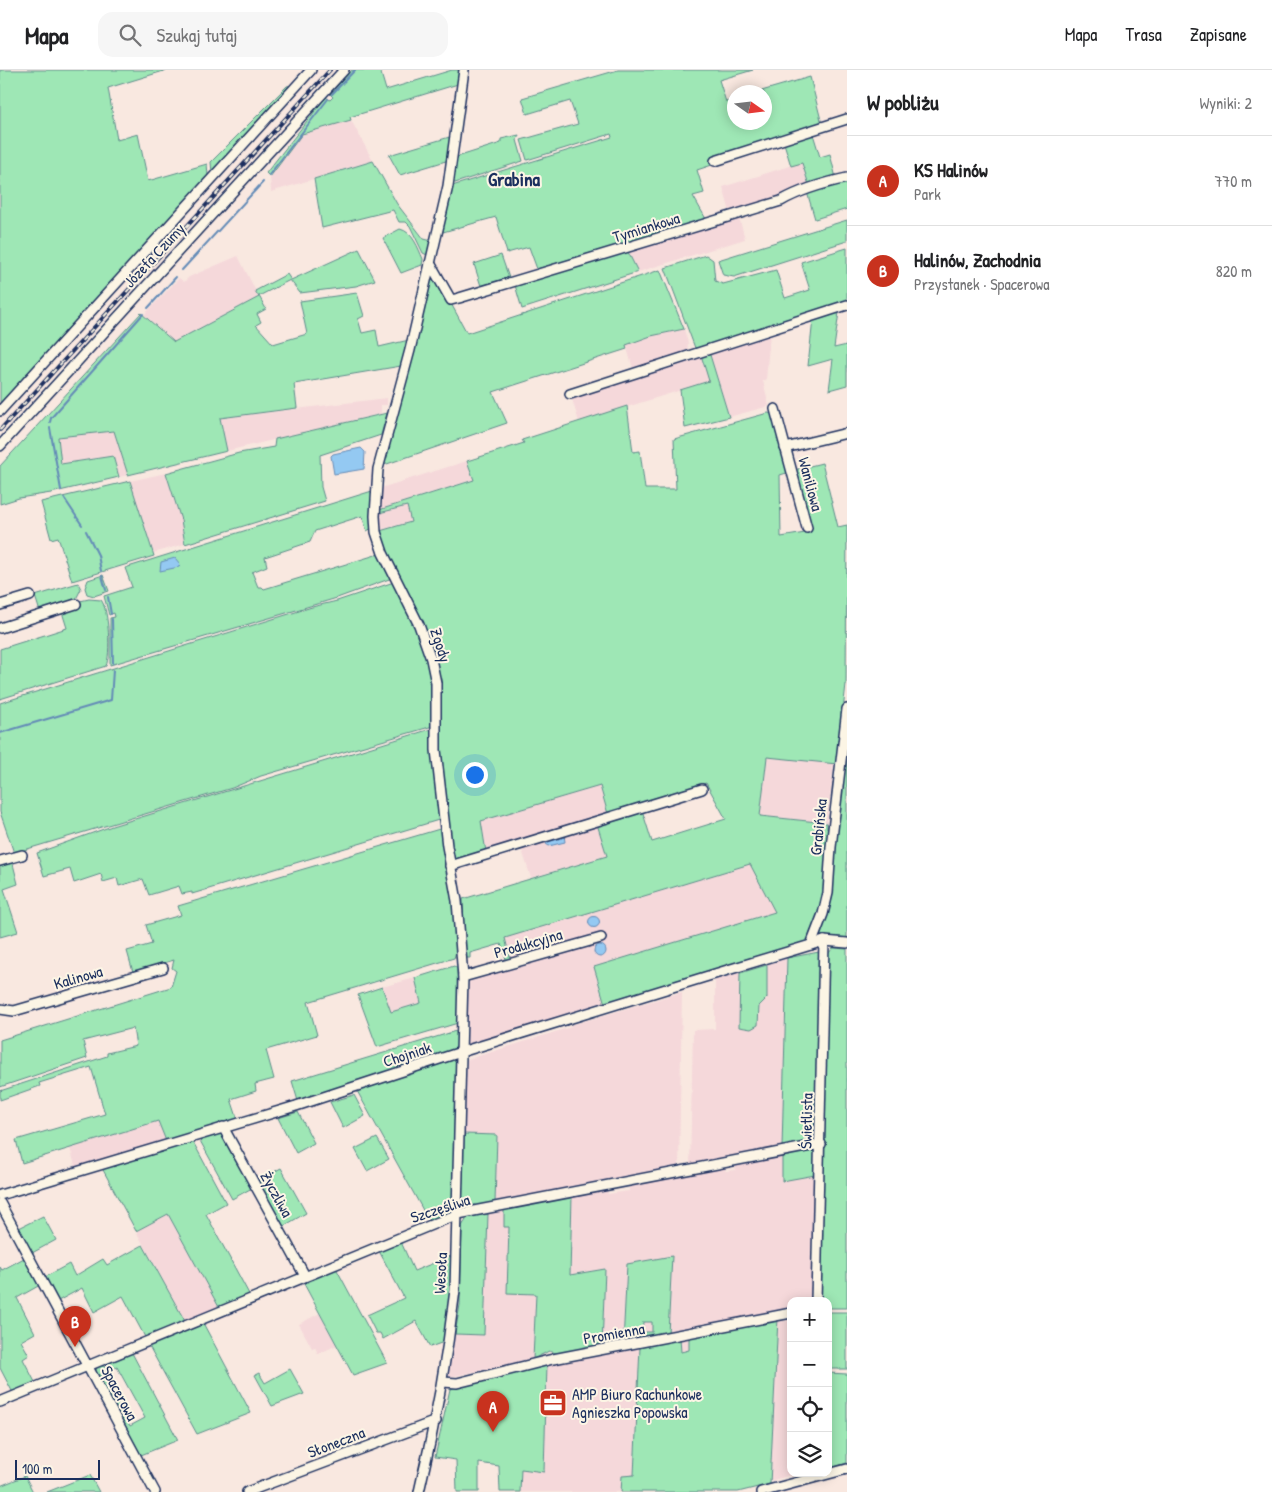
<!DOCTYPE html>
<html lang="pl">
<meta charset="utf-8">
<style>
body{margin:0;font-family:"Patrick Hand",sans-serif;background:#f6f6f6;color:#202124}
.controls{position:absolute;right:15px;bottom:15px;display:grid;overflow:hidden;border-radius:10px;box-shadow:0 2px 12px #0003}
.controls button{width:45px;height:45px;display:grid;place-items:center;padding:0;border:0;border-bottom:1px solid #e0e0e0;background:#fff;color:#202124;font:25px sans-serif}
.compass{position:absolute;left:727px;top:15px;width:45px;height:45px;border-radius:50%;background:#fff;box-shadow:0 2px 12px #0003;rotate:104deg}
.scale{position:absolute;left:15px;bottom:12px;width:85px;box-sizing:border-box;padding-left:5px;border:2px solid #1b2f5e;border-top:0;font-size:14px;line-height:18px;white-space:nowrap;color:#1b2f5e;-webkit-text-stroke:4px #fcf5e5;paint-order:stroke}
.you{position:absolute;left:474px;top:704px;width:18px;height:18px;margin:-12px;border:4px solid #fff;border-radius:50%;background:#1a73e8;box-shadow:0 0 0 8px #1a73e833}
.badge{display:grid;place-items:center;width:32px;height:32px;border-radius:50%;background:#c8321e;color:#fff;font-size:16px;font-weight:700}
.pin{position:absolute;translate:-50% -41px;filter:drop-shadow(0 1px 2px #0008)}
.pin::after{content:'';position:absolute;top:26px;width:18px;height:15px;background:inherit;clip-path:polygon(0 0,100% 0,50% 100%)}
.list{margin:0;padding:0;list-style:none}
h2{display:flex;justify-content:space-between;align-items:center;height:65px;margin:0;padding:0 20px;font-size:21px}
h2 small{font-size:16px;font-weight:400;color:#757577}
.list li{display:grid;grid-template-columns:32px 1fr auto;gap:15px;align-items:center;box-sizing:border-box;height:90px;padding:0 20px;border-top:1px solid #e0e0e0}
.list b{display:block;font-size:19px;white-space:nowrap}
.list p{margin:0;font-size:16px;white-space:nowrap;color:#757577}
.list em{font-size:16px;font-style:normal;color:#757577}
.icon{flex:none;width:28px;height:28px;fill:none;stroke:currentColor;stroke-width:2;stroke-linecap:round;stroke-linejoin:round}
.map{position:relative;flex:none;width:847px;height:1422px;overflow:hidden}
header{display:flex;align-items:center;gap:30px;box-sizing:border-box;height:70px;padding:0 25px;background:#fff;border-bottom:1px solid #e0e0e0}
header strong{font-size:24px}
nav{display:flex;gap:28px;margin-inline-start:auto;font-size:18px}
.search{width:350px;height:45px;background:#f6f6f6;display:flex;align-items:center;gap:12px;box-sizing:border-box;padding:0 18px;border-radius:15px;color:#757577;font-size:19px}
main{display:flex}
aside{flex:1;background:#fff}
.map>svg:first-child{display:block}
</style>
<header>
<strong>Mapa</strong>
<div class="search"><svg class="icon" aria-label="search" viewBox="0 0 24 24"><circle cx="10" cy="10" r="6"/><path d="M15 15l6 6"/></svg>Szukaj tutaj</div>
<nav><a>Mapa</a><a>Trasa</a><a>Zapisane</a></nav>
</header>
<main>
<div class="map">
<svg width="847" height="1422" viewBox="0 0 847 1422">
<rect width="100%" height="100%" fill="#f9e8e0"/>
<filter id="ink" filterUnits="userSpaceOnUse"><feTurbulence type="fractalNoise" baseFrequency=".02" numOctaves="2"/><feDisplacementMap in="SourceGraphic" scale="10" xChannelSelector="R" yChannelSelector="G"/><feConvolveMatrix kernelMatrix="1 2 1 2 8 2 1 2 1" color-interpolation-filters="sRGB"/></filter>
<g filter="url(#ink)">
<!-- built -->
<g fill="#f5d8da">
<path d="M351 50 373 91 271 122 270 107 301 64Z"/>
<path d="M802 92 809 115 774 130 730 142 723 117Z"/>
<path d="M739 147 745 169 638 202 627 180Z"/>
<path d="M238 186 259 227 174 272 144 245 179 208 184 212 189 207Z"/>
<path d="M684 259 688 273 687 283 634 302 626 275 651 266Z"/>
<path d="M770 263 766 310 763 311 769 336 729 347 710 284 711 282Z"/>
<path d="M701 285 710 311 579 352 571 326Z"/>
<path d="M387 328V335H381V344L227 381 220 348Z"/>
<path d="M114 361 128 405 119 407 113 386 61 394 58 367Z"/>
<path d="M467 391 474 410 379 440 381 418Z"/>
<path d="M166 403 181 450 185 474 153 483 130 411Z"/>
<path d="M407 436 411 452 380 461 379 443Z"/>
<path d="M766 686 834 693 827 753 760 746Z"/>
<path d="M600 716 608 744 486 780 481 751Z"/>
<path d="M597 754 607 786 531 808 521 777Z"/>
<path d="M751 794 775 842 594 897 605 934 467 977 468 913 471 910 590 874 511 891 504 868Z"/>
<path d="M787 888 782 1078 690 1097 693 960 715 959V910Z"/>
<path d="M415 908 421 933 390 942 382 917Z"/>
<path d="M682 922 679 1099 495 1133 497 1065 464 1064 466 990 571 957V955Z"/>
<path d="M158 1051 166 1071 76 1099 70 1078Z"/>
<path d="M782 1085 815 1105 811 1231H791V1238L668 1264 627 1194 623 1273 602 1277 605 1199 570 1205 572 1126 607 1120 608 1124 629 1121V1116L724 1097 726 1101 735 1100 736 1095Z"/>
<path d="M504 1139V1156L509 1157 507 1222 536 1224 533 1290 450 1307 448 1305 455 1264 484 1265 488 1144Z"/>
<path d="M168 1144 220 1239 186 1253 136 1161Z"/>
<path d="M320 1243 337 1275 318 1284 315 1277 312 1278 299 1254Z"/>
<path d="M791 1250V1403H798L770 1411 778 1252Z"/>
<path d="M643 1252H652V1262H642Z"/>
<path d="M689 1267V1280L680 1282V1268Z"/>
<path d="M640 1277 634 1405 622 1406 621 1422H520L521 1399 544 1401 547 1294Z"/>
</g>
<!-- green -->
<g fill="#9ee7b5" stroke="#5c8b8a" fill-rule="evenodd">
<path d="M0 0H167L108 18 117 70 138 64 148 111 207 94 208 105 81 252 77 249 0 333Z"/>
<path d="M352 0H380L386 20 452 0H459L458 14 350 47 351 50 302 64 270 107 266 103 326 27 330 30 333 27 330 24Z"/>
<path d="M618 0H753L719 10 726 32 734 30V52H764V22H758L810 7 822 54 713 87 715 94 697 100 704 123 693 126 706 149 537 199 529 177 507 183 496 147 443 162 441 160 452 116 612 67 611 64 527 90 521 70 578 54 570 31 527 44 522 28Z"/>
<path d="M292 15 212 103 211 92 287 16Z"/>
<path d="M813 64 820 87 830 84 836 108 809 115 802 93 791 96 784 73Z"/>
<path d="M519 65 517 70 523 91 455 113 452 112 457 87 501 73V69Z"/>
<path d="M453 66 449 90 400 105 389 85Z"/>
<path d="M373 91 397 134 424 169 432 171 429 186 423 183 410 156 406 152H399L393 140 322 158 314 109Z"/>
<path d="M847 112V139L815 149 807 122Z"/>
<path d="M847 150V171L734 207 723 205 718 190Z"/>
<path d="M400 159C413 162 418 178 423 189L422 195 401 203 383 168Z"/>
<path d="M847 178V232L698 278H695L665 198 706 185 713 190 715 211 723 214 776 200 785 228 810 220 801 192Z"/>
<path d="M359 179 375 210 356 216 300 223 290 210 259 226 266 239 257 244 261 252 256 255 273 274 307 264 300 231 357 223 364 246 358 249 362 263 376 260 379 277 409 270 401 296 294 314 297 338 220 348 227 381 128 405 114 361 58 367 61 394 113 386 119 407 51 423 19 428 0 434V396L141 243 174 272 259 227 255 221 287 204 291 210Z"/>
<path d="M627 180 638 202 522 239 515 215Z"/>
<path d="M501 185 509 208 481 216 474 194Z"/>
<path d="M660 200 684 259 651 266 626 275 627 279 493 322 507 353 381 396 430 205 435 204 467 263Z"/>
<path d="M839 242 834 278 847 275V315L829 320 833 289 808 296 813 249Z"/>
<path d="M711 282 710 285 729 347 685 358 680 320 709 311 701 285Z"/>
<path d="M627 336 633 382 640 381 645 419H676L674 369 768 343 774 344 790 402 780 405 781 467 811 462 794 400 822 393 838 457 847 455 846 614 837 694 767 687 760 746 827 753V759L830 760 822 838 810 863 809 871 605 934 594 897 775 842 750 794 505 868 511 891 507 892 501 874 470 883V888H464L463 829 607 786 597 754 642 740 652 772 726 749 706 713 608 744 600 716 481 751 486 782 453 792 438 685V609L386 481 380 461 411 452 407 436 379 443V440L474 410 467 391 524 373 522 370Z"/>
<path d="M387 343 381 365 320 385 321 417 325 431 185 474 181 450 166 403 239 383 274 377 275 369Z"/>
<path d="M130 411 154 486 72 511 58 467 51 469 41 432Z"/>
<path d="M372 421V458L367 461 362 446 315 461 310 472 265 487 267 496 252 502 258 517H262L264 519 379 484 392 508 337 528 110 595V548L115 547 114 543 109 545 104 526 132 517 125 498Z"/>
<path d="M103 505 109 521 94 526 87 524 85 518 88 510Z"/>
<path d="M394 512C410 542 425 575 431 609 434 624 432 641 433 656L261 706 232 718 14 783 0 742V633L312 537 337 531Z"/>
<path d="M78 513 81 519 75 531 40 542 35 526Z"/>
<path d="M89 529 101 530C109 539 111 585 106 596L0 629V579L67 558 62 542 79 537 80 531Z"/>
<path d="M847 656V869L825 866 817 869Z"/>
<path d="M431 659 442 749 192 824V822L182 824 179 816 149 825 143 809 119 816 117 808 103 812 101 804 74 813 70 799 44 806 37 783 112 756Z"/>
<path d="M443 758 447 791H444C449 812 462 870 454 888L308 932 317 965 266 980 274 1009 255 1014 256 1021 231 1029 238 1050 166 1071 158 1051 22 1093 16 1070 105 1044 91 997 39 1013 40 1016 0 1030V1021L107 986V983L136 976 133 958 83 971 87 988 0 1017V970L171 917 176 901 172 898 174 890 133 902 127 881 152 874 146 855 181 845 178 836Z"/>
<path d="M12 790 18 814 4 819 18 862 0 867V794Z"/>
<path d="M833 878 847 879V1238H828V1231H820L828 884Z"/>
<path d="M819 882 821 883 817 1071 782 1078 787 888Z"/>
<path d="M767 895V928L759 936 758 955 751 959 739 957 740 903Z"/>
<path d="M454 896 457 898 458 953 377 977 358 925 382 917 391 942 421 933 415 908Z"/>
<path d="M459 960 456 978 452 982 298 1031 292 1011Z"/>
<path d="M453 988 457 991 453 1141 429 1151 356 1019Z"/>
<path d="M354 1025 365 1046 343 1058 330 1032Z"/>
<path d="M298 1042 314 1073 296 1083 278 1048Z"/>
<path d="M221 1060 252 1118 232 1129 198 1067Z"/>
<path d="M464 1064 497 1065 495 1133 462 1139Z"/>
<path d="M377 1068 389 1089 367 1101 355 1079Z"/>
<path d="M192 1070 226 1133 206 1144 250 1226 220 1239 168 1144 136 1161 102 1098Z"/>
<path d="M816 1078 815 1105 782 1111V1085Z"/>
<path d="M281 1098 306 1143 282 1157 257 1111Z"/>
<path d="M572 1126 570 1205 605 1199 602 1277 559 1284 549 1281 533 1289 536 1224 507 1223 509 1157H504V1139Z"/>
<path d="M488 1144 484 1265 455 1264 460 1235 462 1156 468 1147Z"/>
<path d="M43 1146 56 1170 32 1183 19 1158Z"/>
<path d="M401 1172 414 1201 451 1186 450 1228 444 1272 430 1277 416 1251 383 1269 380 1263H376L367 1245 404 1228 379 1181Z"/>
<path d="M143 1175 186 1253 146 1269 123 1226 94 1242 82 1218 58 1231 45 1207 69 1194 75 1206 103 1189 107 1195Z"/>
<path d="M672 1186 668 1264 623 1273 627 1194ZM643 1252H652V1262H642Z"/>
<path d="M24 1188 40 1215 17 1228 35 1263 21 1271 29 1285 23 1289 36 1314 13 1323 0 1298V1197L2 1200Z"/>
<path d="M336 1198 387 1293 353 1305 303 1212Z"/>
<rect x="828" y="1242" width="19" height="57"/>
<path d="M778 1248 770 1414 738 1422H621L622 1406 634 1405 640 1277 680 1268 681 1282 689 1280V1267Z"/>
<path d="M203 1253 251 1343 197 1364 149 1276Z"/>
<path d="M132 1283 178 1370 141 1385 96 1301 97 1296 101 1295 104 1297 107 1296V1293ZM117 1297 145 1348 130 1356 102 1304Z"/>
<path d="M547 1294 544 1402 521 1399 520 1422H500L499 1396 479 1393V1422H457L456 1390 435 1387 450 1319Z"/>
<path d="M290 1299 304 1324 272 1336 255 1305 259 1303 265 1313Z"/>
<path d="M828 1303 847 1304V1393L833 1397 828 1370Z"/>
<path d="M90 1405 99 1422H47Z"/>
<path d="M25 1406 33 1422H0V1416Z"/>
</g>
<!-- water -->
<g fill="#94c9f2" stroke="#648bb7">
<path d="M361 378 365 382 364 399 334 404 331 386 333 384Z"/>
<path d="M175 488 180 494 179 497 160 501 161 492Z"/>
<path d="M564 765 565 772 549 776 546 774 548 770Z"/>
<circle cx="594" cy="852" r="5.5"/>
<circle cx="600" cy="881" r="6"/>
</g>
<g fill="none" stroke-linecap="round" stroke-linejoin="round">
<!-- stream -->
<g stroke="#648bb7" stroke-width="2">
<path d="M332 24 355 0"/>
<path d="M269 105 328 29"/>
<path d="M182 200 263 112"/>
<path d="M148 238 176 207"/>
<path d="M50 352 51 348 143 244"/>
<path d="M50 358 61 420"/>
<path d="M64 428 82 455"/>
<path d="M86 461 98 485 101 501"/>
<path d="M102 506 106 520"/>
<path d="M108 527 111 544"/>
<path d="M112 549 113 593"/>
<path d="M0 663 111 630 113 600"/>
</g>
<defs>
<g id="minor">
<path d="M715 91 847 49"/>
<path d="M430 193 451 230 459 228 781 131C802 119 824 113 847 108"/>
<path d="M570 324 847 235"/>
<path d="M775 339 807 458"/>
<path d="M0 341 311 0"/>
<path d="M0 376 344 0"/>
<path d="M785 378 847 363"/>
<path d="M0 535 30 526"/>
<path d="M0 558 76 534"/>
<path d="M0 791 22 785"/>
<path d="M450 796 702 719"/>
<path d="M811 875 823 844 828 823 831 777 847 639"/>
<path d="M463 907 601 868"/>
<path d="M0 939 14 941 163 898"/>
<path d="M223 1057 305 1206"/>
<path d="M0 1125 296 1036 461 982 731 899 824 871 847 873"/>
<path d="M0 1133 155 1422"/>
<path d="M816 1231 824 871"/>
<path d="M443 1312 457 1313 553 1289 791 1243"/>
<path d="M0 1332 458 1144 821 1074"/>
<path d="M247 1422 436 1351"/>
<path d="M419 1422C435 1355 447 1288 455 1220L463 907 457 831 447 776 436 680V613L431 589 419 555 383 483 376 462 375 446 378 399 410 280 448 116 464 0"/>
<path d="M761 1422 847 1399"/>
</g>
</defs>
<!-- minor casing -->
<use href="#minor" stroke="#1b2f5e" stroke-width="12"/>
<!-- minor -->
<use href="#minor" stroke="#fcf5e5" stroke-width="9"/>
<defs>
<path id="rail" d="M0 360 330 0"/>
</defs>
<!-- rail casing -->
<use href="#rail" stroke="#1b2f5e" stroke-width="4"/>
<!-- rail -->
<use href="#rail" stroke="#fcf5e5" stroke-width="2" stroke-dasharray="5.5" stroke-linecap="butt"/>
</g>
</g>
<!-- icons -->
<defs>
<symbol id="office-square" viewBox="-11 -11 22 22"><rect x="-9" y="-9" width="18" height="18" rx="4" fill="#c8321e" stroke="#fcf5e5"/><path d="M-6-3h4V-5.5h4V-3h4V5H-6ZM-1-4.5V-3h2v-1.5ZM-6 0V1H6V0Z" fill="#fff"/></symbol>
</defs>
<g fill-rule="evenodd">
<use href="#office-square" x="537" y="1317" width="32" height="32"/>
</g>
<g text-anchor="middle" dominant-baseline="central" stroke-width="4" stroke-linejoin="round" paint-order="stroke">
<!-- street labels -->
<g font-size="16" fill="#1b2f5e" stroke="#fcf5e5">
<text transform="translate(646 157) rotate(-17)">Tymiankowa</text>
<text transform="translate(154 185) rotate(-47)">Józefa Czumy</text>
<text transform="translate(811 414) rotate(75)">Waniliowa</text>
<text transform="translate(441 575) rotate(72)">Zgody</text>
<text transform="translate(818 757) rotate(-84)">Grabińska</text>
<text transform="translate(528 873) rotate(-16)">Produkcyjna</text>
<text transform="translate(78 907) rotate(-16)">Kalinowa</text>
<text transform="translate(407 984) rotate(-18)">Chojniak</text>
<text transform="translate(806 1051) rotate(-89)">Świetlista</text>
<text transform="translate(277 1124) rotate(61)">Życzliwa</text>
<text transform="translate(440 1138) rotate(-18)">Szczęśliwa</text>
<text transform="translate(440 1203) rotate(-87)">Wesoła</text>
<text transform="translate(614 1263) rotate(-10)">Promienna</text>
<text transform="translate(120 1323) rotate(62)">Spacerowa</text>
<text transform="translate(336 1372) rotate(-21)">Słoneczna</text>
</g>
<!-- poi labels -->
<g font-size="16" fill="#1b2f5e" stroke="#fcf5e5" text-anchor="start">
<text x="572" y="1324">AMP Biuro Rachunkowe<tspan x="572" dy="18">Agnieszka Popowska</tspan></text>
</g>
<!-- quarter labels -->
<g font-size="19" font-weight="bold" fill="#1b2f5e" stroke="#fcf5e5">
<text x="514" y="109">Grabina</text>
</g>
</g>
</svg>
<div class="controls">
<button>+</button>
<button>−</button>
<button><svg class="icon" aria-label="locate" viewBox="0 0 24 24"><circle cx="12" cy="12" r="6"/><path d="M12 2v4M12 18v4M2 12h4M18 12h4"/></svg></button>
<button><svg class="icon" aria-label="layers" viewBox="0 0 24 24"><path d="M12 4l9 5-9 5-9-5zM3 14l9 5 9-5"/></svg></button>
</div>
<svg class="compass" viewBox="-18 -18 36 36"><path d="M0-13l5 13h-10z" fill="#e53935"/><path d="M0 13l5-13h-10z" fill="#757577"/></svg>
<div class="scale">100 m</div>
<div class="you"></div>
<div class="pin badge" style="left:493px;top:1362px">A</div>
<div class="pin badge" style="left:75px;top:1277px">B</div>
</div>
<aside>
<h2>W pobliżu<small>Wyniki: 2</small></h2>
<ul class="list">
<li><span class="badge">A</span><div><b>KS Halinów</b><p>Park</p></div><em>770 m</em></li>
<li><span class="badge">B</span><div><b>Halinów, Zachodnia</b><p>Przystanek · Spacerowa</p></div><em>820 m</em></li>
</ul>
</aside>
</main>
